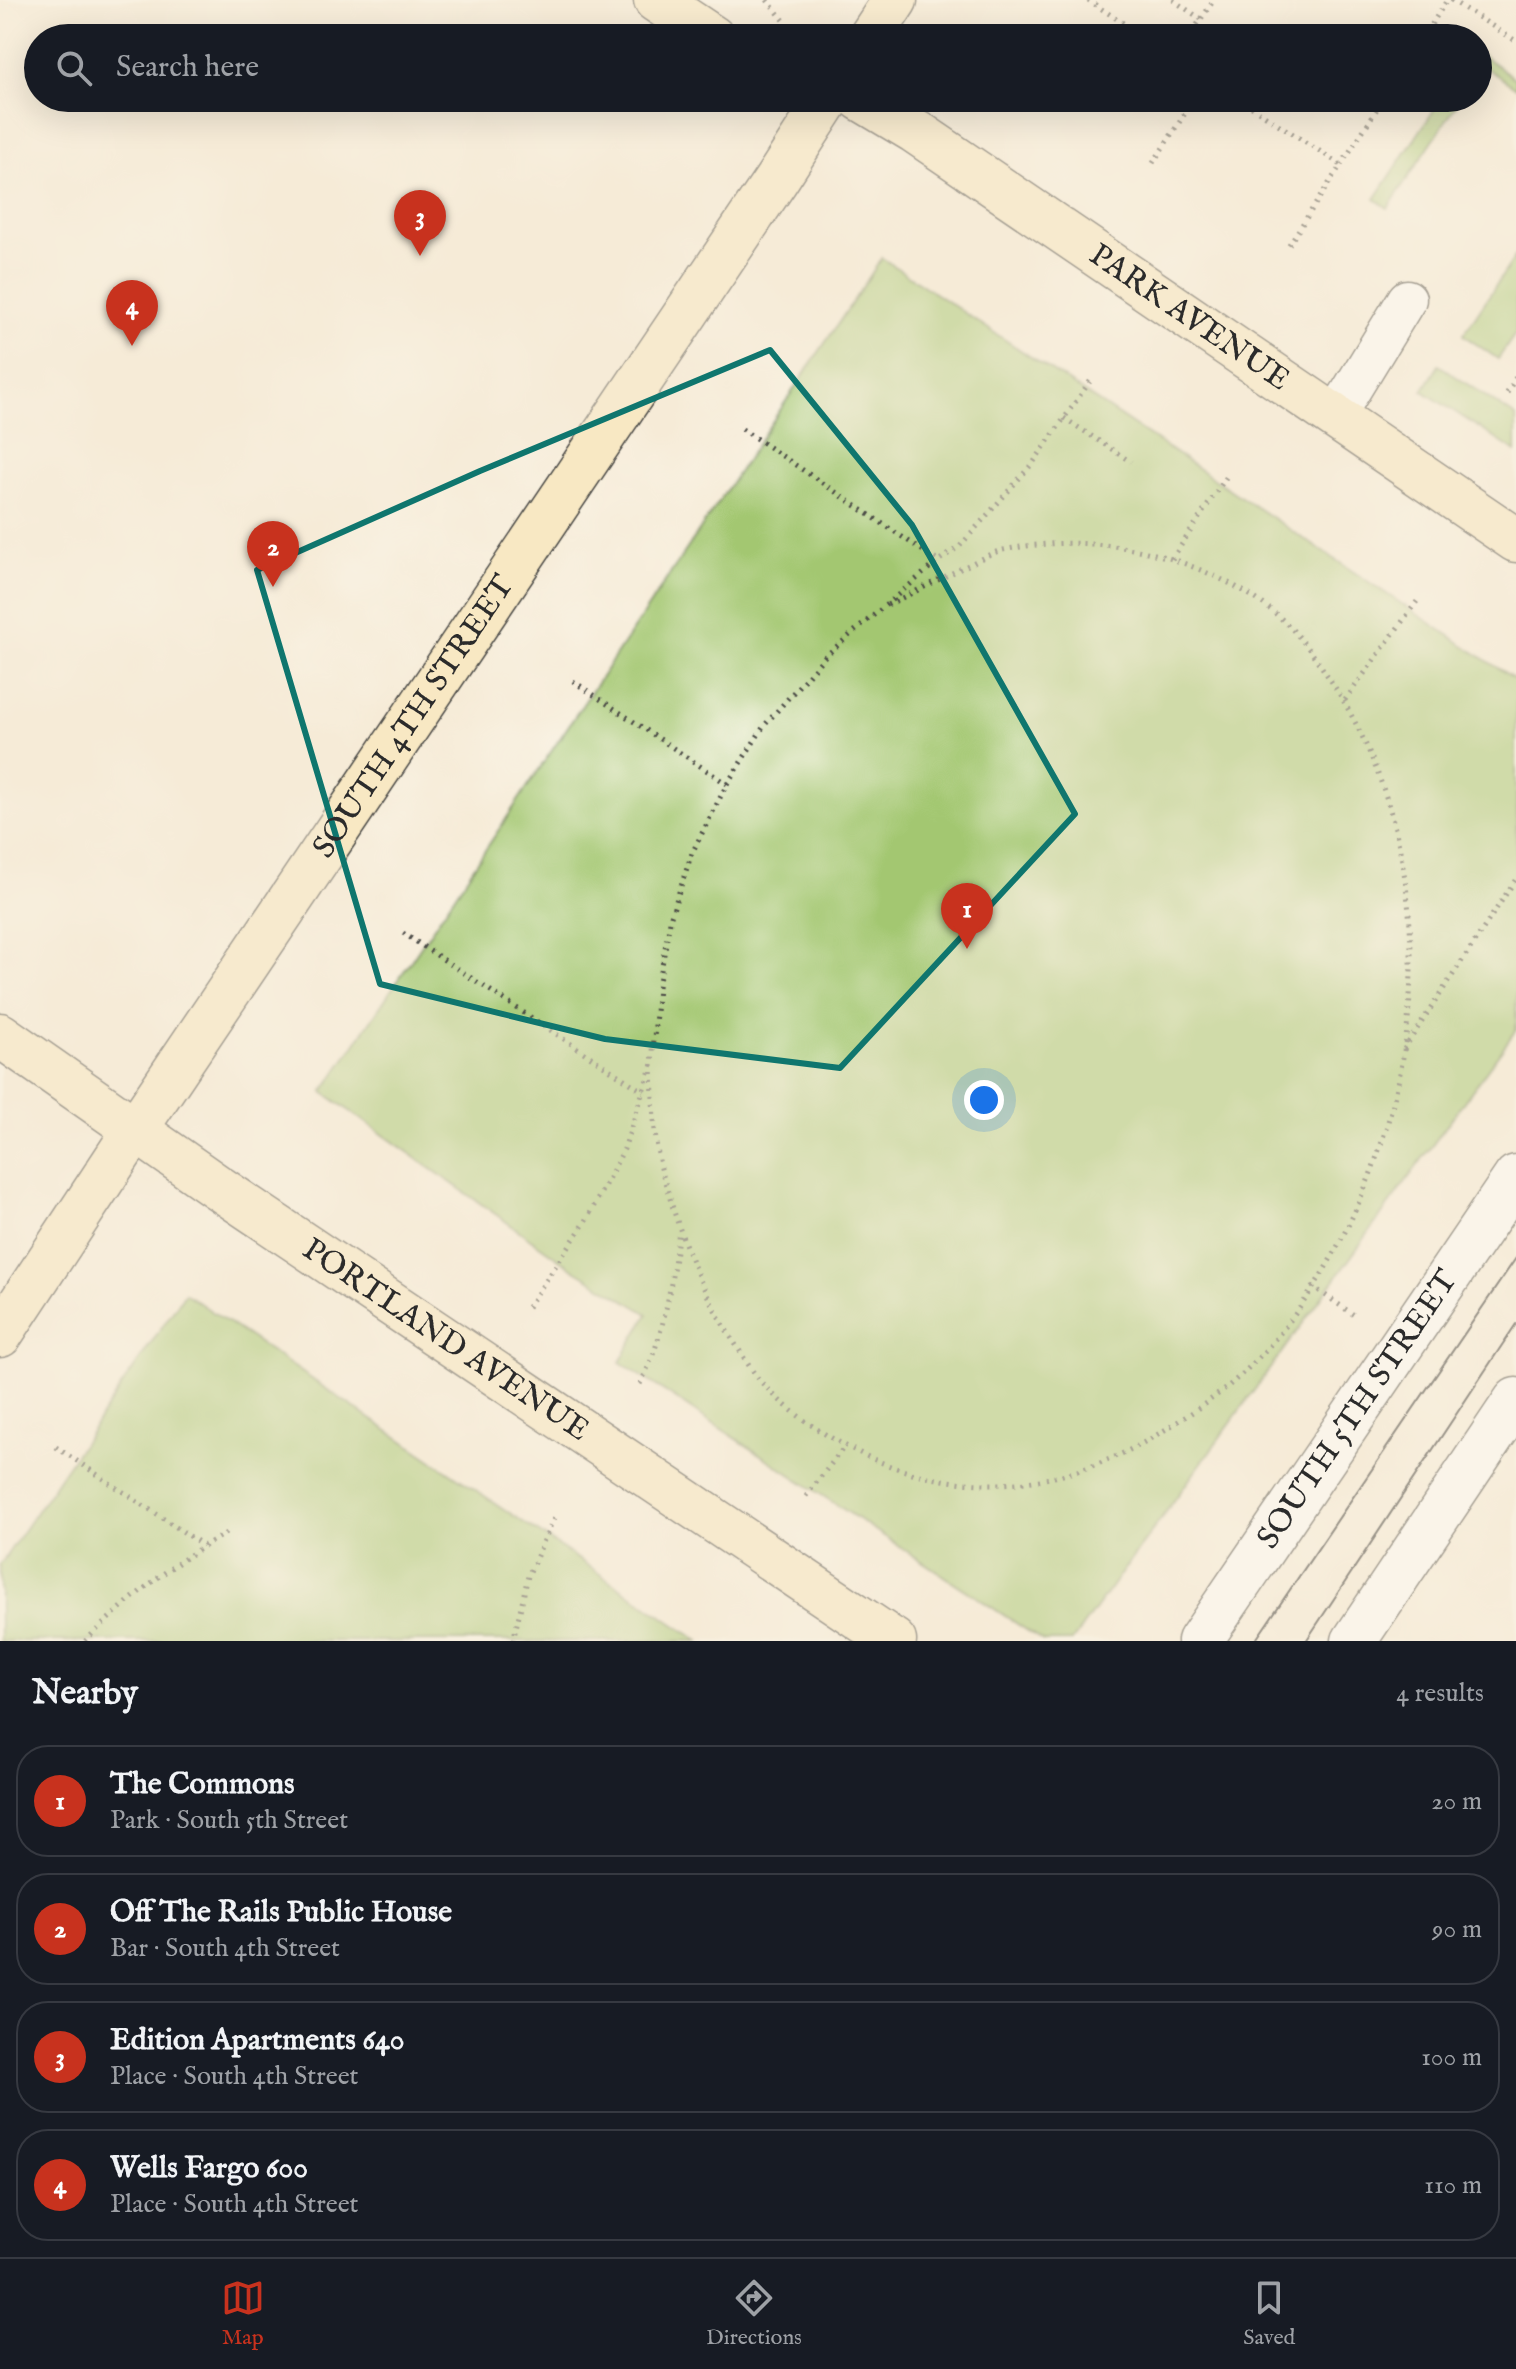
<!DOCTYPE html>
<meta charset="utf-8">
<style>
body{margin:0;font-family:"IM FELL English",serif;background:#20242c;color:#f1f3f6}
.you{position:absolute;left:984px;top:1100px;width:28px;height:28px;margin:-20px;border:6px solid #fff;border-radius:50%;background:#1a73e8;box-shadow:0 0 0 12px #1a73e833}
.badge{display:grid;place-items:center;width:52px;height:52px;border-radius:50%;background:#c8321e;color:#fff;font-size:26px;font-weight:700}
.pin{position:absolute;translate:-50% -66px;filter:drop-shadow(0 2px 4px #0008)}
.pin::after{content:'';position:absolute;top:42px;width:28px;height:24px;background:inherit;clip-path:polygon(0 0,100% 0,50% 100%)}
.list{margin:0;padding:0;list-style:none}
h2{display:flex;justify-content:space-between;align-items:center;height:104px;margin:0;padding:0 32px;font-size:34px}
h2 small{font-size:26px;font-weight:400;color:#9ea1a6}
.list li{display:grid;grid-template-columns:52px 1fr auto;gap:24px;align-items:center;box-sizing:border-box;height:112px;margin:0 16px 16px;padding:0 16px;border:2px solid #363941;border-radius:32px}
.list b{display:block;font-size:30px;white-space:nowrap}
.list p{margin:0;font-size:26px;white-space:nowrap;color:#9ea1a6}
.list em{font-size:26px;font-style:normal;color:#9ea1a6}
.icon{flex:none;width:44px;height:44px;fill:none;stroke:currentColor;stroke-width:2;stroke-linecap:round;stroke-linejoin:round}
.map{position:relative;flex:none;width:1516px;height:1641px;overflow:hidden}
.search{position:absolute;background:#171b24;box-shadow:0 8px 32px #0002;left:24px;right:24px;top:24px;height:88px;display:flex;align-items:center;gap:20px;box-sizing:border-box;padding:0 28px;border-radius:44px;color:#9ea1a6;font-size:30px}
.sheet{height:616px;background:#171b24}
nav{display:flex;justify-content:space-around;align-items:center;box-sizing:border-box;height:112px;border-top:2px solid #363941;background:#171b24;font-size:22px;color:#9ea1a6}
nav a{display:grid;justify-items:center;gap:4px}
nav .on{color:#c8321e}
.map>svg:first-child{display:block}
</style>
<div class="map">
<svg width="1516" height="1641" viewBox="0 0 1516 1641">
<rect width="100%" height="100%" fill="#fbf7ec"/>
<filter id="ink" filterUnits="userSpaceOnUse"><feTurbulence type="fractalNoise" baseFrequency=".0125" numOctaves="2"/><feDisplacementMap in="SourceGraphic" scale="16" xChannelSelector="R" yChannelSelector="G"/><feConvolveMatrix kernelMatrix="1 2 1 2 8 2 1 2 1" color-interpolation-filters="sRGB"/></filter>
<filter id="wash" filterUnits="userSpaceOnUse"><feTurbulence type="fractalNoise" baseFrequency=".006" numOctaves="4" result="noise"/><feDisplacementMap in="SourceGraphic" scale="32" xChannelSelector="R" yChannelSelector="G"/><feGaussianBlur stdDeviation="1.8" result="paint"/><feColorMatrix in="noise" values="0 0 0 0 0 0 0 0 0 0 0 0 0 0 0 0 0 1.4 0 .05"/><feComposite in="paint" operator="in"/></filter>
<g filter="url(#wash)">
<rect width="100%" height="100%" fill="#f6ebd7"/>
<!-- green -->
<g fill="#a3c771" stroke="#67794e" stroke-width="2">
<path d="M1478 52 1516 79V88L1483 66 1478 72Z"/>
<path d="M1442 98H1461L1388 208 1375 199Z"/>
<path d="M1516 255V333L1498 359 1463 335Z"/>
<path d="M882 258 1516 680V1030L1072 1641H1043L620 1362 648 1314 573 1269 323 1092Z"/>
<path d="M1439 365 1516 417V452L1423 391Z"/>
<path d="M185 1293 217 1315 699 1641H0V1565Z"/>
</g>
</g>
<g filter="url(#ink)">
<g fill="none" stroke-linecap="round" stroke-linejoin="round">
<defs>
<path id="lane" d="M1335 417 1407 299"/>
<g id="street">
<path id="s1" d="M1200 1641 1516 1177"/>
<path d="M1354 1641 1516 1400"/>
</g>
<g id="secondary">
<path d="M656 0 713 38"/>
<path d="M870 38 895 0"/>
<path id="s2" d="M860 98 915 131 1516 540"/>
<path id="s3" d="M0 1035 216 1186 894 1641"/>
<path id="s4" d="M0 1335 135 1130 776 180 829 98"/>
</g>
</defs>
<!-- lane casing -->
<use href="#lane" stroke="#494845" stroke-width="41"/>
<!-- street casing -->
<use href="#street" stroke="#494845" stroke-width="47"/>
<!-- secondary casing -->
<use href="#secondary" stroke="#494845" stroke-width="47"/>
<!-- path -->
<g stroke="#494845" stroke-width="5" stroke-dasharray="2 6" stroke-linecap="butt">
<path d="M767 0 799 38"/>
<path d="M1088 0 1146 38"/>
<path d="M1173 0 1201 19"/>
<path d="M1451 0 1516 41"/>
<path d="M1188 38 1214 0"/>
<path d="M1423 38 1447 0"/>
<path d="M1238 98 1341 165 1286 249"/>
<path d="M1153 163 1195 98"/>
<path d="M1341 165 1384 98"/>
<path d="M1507 393 1516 377"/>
<path d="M1064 418 1131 462"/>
<path d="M742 429 938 561"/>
<path d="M1172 559 1229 473"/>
<path d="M573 681 727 784"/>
<path d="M1345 700 1418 600"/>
<path d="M403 933 644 1092"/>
<path d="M1404 1049 1516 879"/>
<path d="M652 1064C653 1096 653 1129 659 1160 662 1174 667 1188 671 1202 687 1254 707 1302 738 1348 745 1359 753 1373 762 1383 786 1409 817 1431 848 1447 950 1501 1056 1495 1155 1436 1179 1421 1203 1406 1226 1388 1319 1311 1380 1180 1402 1063 1426 929 1403 785 1325 672 1312 652 1296 631 1277 615 1249 591 1217 576 1183 563 1127 542 1062 538 1003 550 990 553 977 561 964 567 938 580 913 593 887 605"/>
<path d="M1312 1286 1354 1315"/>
<path d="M528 1307 586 1221 624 1149 652 1064 658 987 671 916 692 853 727 784 764 726 824 657 938 561 960 546 1033 463 1091 380"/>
<path d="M640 1384C665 1337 671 1283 679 1231"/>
<path d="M56 1447 203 1545"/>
<path d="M806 1496 845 1446"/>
<path d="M85 1641C128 1599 175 1561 228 1532"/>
<path d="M513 1641 528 1576 554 1518"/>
</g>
<!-- lane -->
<use href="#lane" stroke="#fff" stroke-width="38"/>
<!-- street -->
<use href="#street" stroke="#fff" stroke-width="44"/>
<!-- secondary -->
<use href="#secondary" stroke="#f8e8c3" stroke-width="44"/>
<!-- tram -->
<g stroke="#2b2b2b" stroke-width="2">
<path d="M1255 1641 1516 1258"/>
<path d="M1306 1641 1516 1324"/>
</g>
</g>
</g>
<!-- marked area -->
<path d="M0 0H1516V1641H0ZM770 350 912 525 1075 814 840 1068 605 1039 380 984 257 570 480 471Z" fill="#f6ebd7" fill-opacity=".55" fill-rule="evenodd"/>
<path fill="none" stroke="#0f766e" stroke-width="6" stroke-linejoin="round" d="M770 350 912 525 1075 814 840 1068 605 1039 380 984 257 570 480 471Z"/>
<g text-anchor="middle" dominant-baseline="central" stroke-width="7" stroke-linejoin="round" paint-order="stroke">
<!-- street labels -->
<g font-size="32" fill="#2b2b2b" stroke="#fbf7ec">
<text stroke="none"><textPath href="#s2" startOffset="396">PARK AVENUE</textPath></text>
<text stroke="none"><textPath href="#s4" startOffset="744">SOUTH 4TH STREET</textPath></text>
<text stroke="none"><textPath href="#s3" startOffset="540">PORTLAND AVENUE</textPath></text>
<text stroke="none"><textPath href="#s1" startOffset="280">SOUTH 5TH STREET</textPath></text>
</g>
</g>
</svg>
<div class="you"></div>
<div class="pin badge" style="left:967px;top:949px">1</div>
<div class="pin badge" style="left:273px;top:587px">2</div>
<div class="pin badge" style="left:420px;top:256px">3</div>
<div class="pin badge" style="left:132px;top:346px">4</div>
<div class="search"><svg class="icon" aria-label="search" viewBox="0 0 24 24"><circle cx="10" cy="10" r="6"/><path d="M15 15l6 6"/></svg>Search here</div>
</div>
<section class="sheet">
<h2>Nearby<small>4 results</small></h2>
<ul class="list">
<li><span class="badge">1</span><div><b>The Commons</b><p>Park · South 5th Street</p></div><em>20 m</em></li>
<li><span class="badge">2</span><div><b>Off The Rails Public House</b><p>Bar · South 4th Street</p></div><em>90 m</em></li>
<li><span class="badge">3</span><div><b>Edition Apartments 640</b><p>Place · South 4th Street</p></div><em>100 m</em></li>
<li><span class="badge">4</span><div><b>Wells Fargo 600</b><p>Place · South 4th Street</p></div><em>110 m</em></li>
</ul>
</section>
<nav>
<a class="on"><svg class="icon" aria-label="map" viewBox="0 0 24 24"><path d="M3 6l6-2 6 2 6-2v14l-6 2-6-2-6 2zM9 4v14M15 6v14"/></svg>Map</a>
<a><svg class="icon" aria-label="directions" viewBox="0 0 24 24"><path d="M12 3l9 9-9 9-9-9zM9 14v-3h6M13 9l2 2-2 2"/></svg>Directions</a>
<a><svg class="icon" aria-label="saved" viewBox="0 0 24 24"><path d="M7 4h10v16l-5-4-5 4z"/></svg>Saved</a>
</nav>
